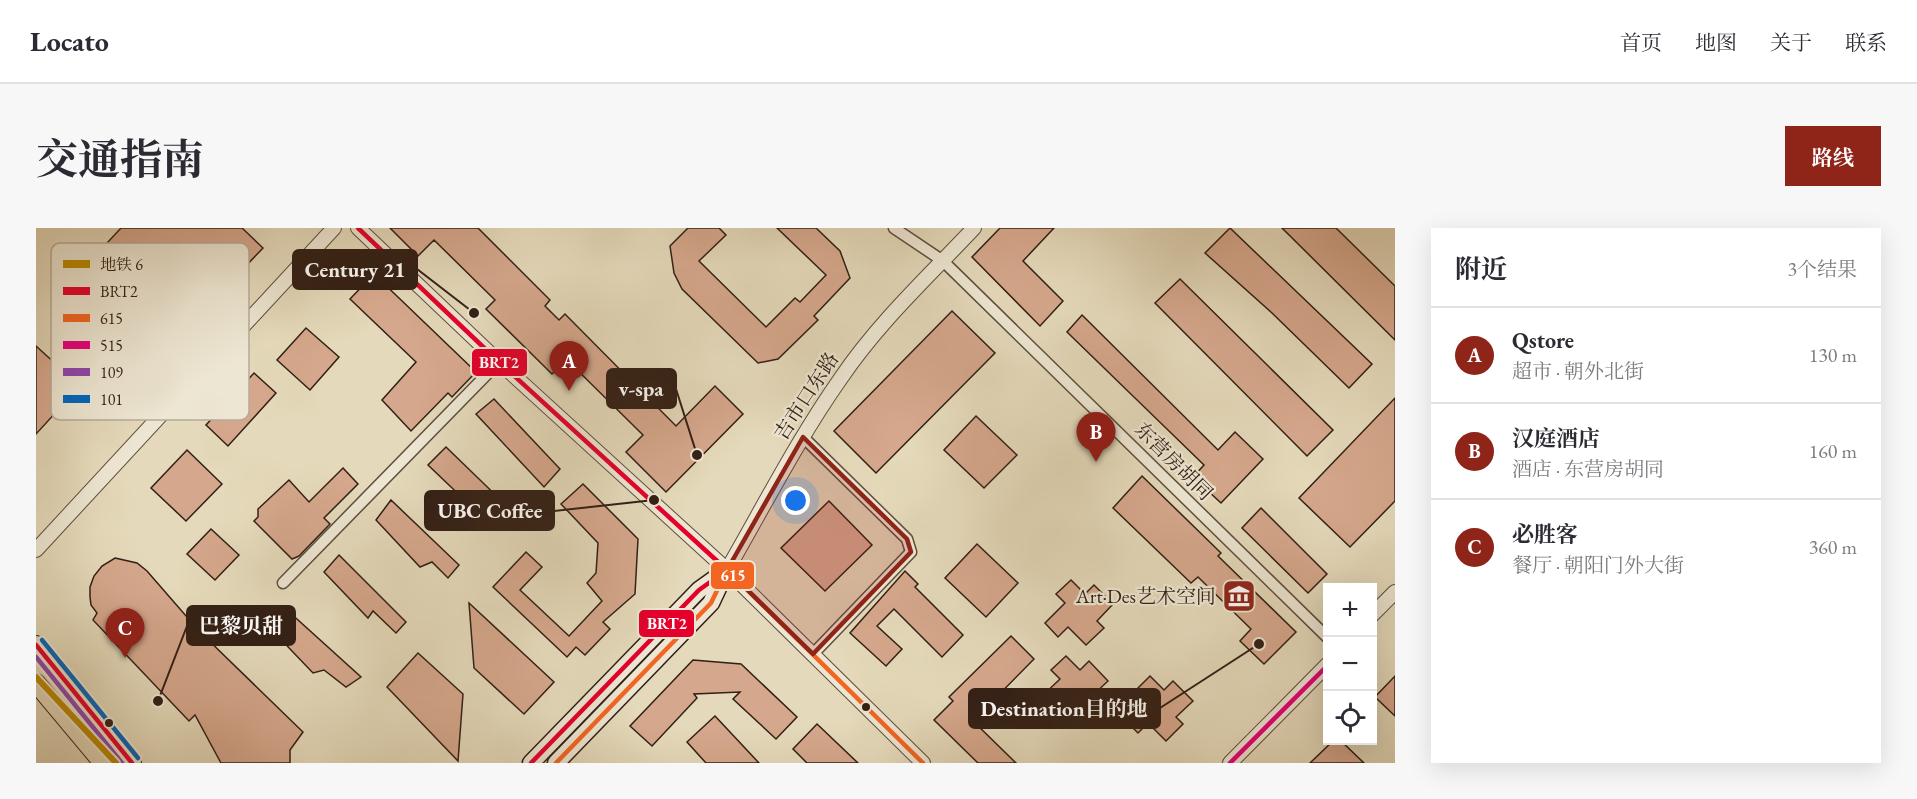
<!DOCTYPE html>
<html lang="zh">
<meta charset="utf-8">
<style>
body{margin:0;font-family:"EB Garamond","Noto Serif SC",serif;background:#f7f7f7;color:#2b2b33}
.controls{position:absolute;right:18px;bottom:18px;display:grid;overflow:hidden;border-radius:0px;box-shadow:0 6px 24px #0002}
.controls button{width:54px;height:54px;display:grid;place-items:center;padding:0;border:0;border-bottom:2px solid #e1e1e2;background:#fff;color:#2b2b33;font:30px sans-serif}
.you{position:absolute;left:760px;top:273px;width:21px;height:21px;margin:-15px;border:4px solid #fff;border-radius:50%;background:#1a73e8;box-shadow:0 0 0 9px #1a73e833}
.badge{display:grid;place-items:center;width:39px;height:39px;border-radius:50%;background:#8f2418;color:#fff;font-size:20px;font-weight:700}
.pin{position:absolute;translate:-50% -50px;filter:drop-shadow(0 2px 3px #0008)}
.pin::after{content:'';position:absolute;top:32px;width:21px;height:18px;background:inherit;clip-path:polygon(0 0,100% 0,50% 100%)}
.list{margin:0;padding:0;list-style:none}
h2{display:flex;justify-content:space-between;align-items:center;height:78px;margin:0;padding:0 24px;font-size:26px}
h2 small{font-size:20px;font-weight:400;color:#7c7c81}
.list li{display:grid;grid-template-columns:39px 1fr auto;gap:18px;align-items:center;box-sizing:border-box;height:96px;padding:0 24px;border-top:2px solid #e1e1e2}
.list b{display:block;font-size:22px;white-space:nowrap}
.list p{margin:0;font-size:20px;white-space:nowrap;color:#7c7c81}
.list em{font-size:20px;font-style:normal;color:#7c7c81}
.icon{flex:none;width:33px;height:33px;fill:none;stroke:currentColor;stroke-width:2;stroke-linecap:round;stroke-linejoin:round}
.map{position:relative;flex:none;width:1359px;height:535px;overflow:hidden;border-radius:0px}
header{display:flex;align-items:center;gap:36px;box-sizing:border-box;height:84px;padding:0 30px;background:#fff;border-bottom:2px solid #e1e1e2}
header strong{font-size:28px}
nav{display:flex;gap:33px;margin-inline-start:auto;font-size:21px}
.intro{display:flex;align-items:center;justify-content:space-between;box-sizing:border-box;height:144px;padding:0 36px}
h1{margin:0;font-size:42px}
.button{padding:15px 27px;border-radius:0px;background:#8f2418;color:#fff;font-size:21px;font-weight:700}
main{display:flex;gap:36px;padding:0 36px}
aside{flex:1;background:#fff;border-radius:0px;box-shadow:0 6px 24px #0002}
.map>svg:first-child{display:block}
</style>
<header>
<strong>Locato</strong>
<nav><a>首页</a><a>地图</a><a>关于</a><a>联系</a></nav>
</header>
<div class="intro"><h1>交通指南</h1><a class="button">路线</a></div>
<main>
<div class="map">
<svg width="1359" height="535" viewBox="0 0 1359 535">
<rect width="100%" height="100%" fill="#e4d9ba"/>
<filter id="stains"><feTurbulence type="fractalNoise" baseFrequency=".00333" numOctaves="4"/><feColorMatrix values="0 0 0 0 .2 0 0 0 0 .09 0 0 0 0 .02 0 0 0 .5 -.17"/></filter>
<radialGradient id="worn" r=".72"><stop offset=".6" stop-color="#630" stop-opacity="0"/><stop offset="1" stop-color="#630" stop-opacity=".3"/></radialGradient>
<!-- building -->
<g fill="#d5a78c" stroke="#321f15" stroke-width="1.5">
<path d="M85 0H206L227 20 116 136 88 109 90 107 34 55Z"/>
<path d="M354 0H442L514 72 509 78 523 92 529 86 640 198 679 158 707 186 630 264 590 224 607 207 531 132 516 146 450 81 459 72 398 12 382 28Z"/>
<path d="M652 0H683L690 7 663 33 730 99 759 70 764 74 790 47 741 0H780L804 23 814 50 778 88 782 92 742 131 722 135 646 61 638 45 634 18Z"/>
<path d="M964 0H1018L987 33 1027 73 1004 98 936 29Z"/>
<path d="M1194 0 1336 136 1313 160 1236 85 1169 25Z"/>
<path d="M1246 0H1300L1359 58V112Z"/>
<path d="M338 46 440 144 416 169 412 165 375 203 346 172 380 134 314 71Z"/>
<path d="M1144 51 1297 202 1271 228 1119 75Z"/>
<path d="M916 83 959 125 840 245 798 203Z"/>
<path d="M1046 87 1182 222 1199 204 1227 231 1185 275 1157 249 1168 237 1031 104Z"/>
<path d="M270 100 303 129 274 162 241 132Z"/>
<path d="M0 118 44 158 0 206Z"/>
<path d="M218 145 240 165 192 218 170 197Z"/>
<path d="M1359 170V273L1314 319 1263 270Z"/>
<path d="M458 171 524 241 508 259 440 186Z"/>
<path d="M940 188 981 227 948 260 908 222Z"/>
<path d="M410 219 474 281 463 299 446 278 436 279 392 237Z"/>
<path d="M151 222 186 256 150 293 115 260Z"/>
<path d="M307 240 322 256 288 290 294 296 263 328 256 331 218 293 222 289V281L253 252 273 274Z"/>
<path d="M1106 248 1185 325 1182 328 1260 404 1228 436 1204 413 1215 401 1162 349 1155 355 1077 280Z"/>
<path d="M547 256 602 311 599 366 567 394 574 401 549 427 540 419 531 429 457 359 490 324 506 339 484 362 533 408 566 373 551 355 560 345 562 315 525 276Z"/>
<path d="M355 272 423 337 412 350 396 334 384 339 340 292Z"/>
<path d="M793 273 836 317 789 363 745 320Z"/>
<path d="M1225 280 1291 346 1272 365 1206 300Z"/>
<path d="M175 301 203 327 179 352 151 326Z"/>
<path d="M941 316 982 355 950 389 909 350Z"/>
<path d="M303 327 370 394 360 405 337 383 332 390 288 344Z"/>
<path d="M79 330 101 335 111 343 164 404 267 504 254 522V535H185L159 487 153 493 57 392 61 385 55 377 54 369V359L58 348 66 338Z"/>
<path d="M869 343 882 356 879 359 927 407 906 429 858 381 841 398 866 421 850 438 814 405Z"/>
<path d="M1035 352 1049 366 1058 357 1077 376 1061 393 1068 400 1050 417 1032 399 1022 409 1009 395 1029 375 1020 366Z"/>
<path d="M433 375 518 454 488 486 438 440Z"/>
<path d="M251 382 325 449 310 459 288 442 277 445 233 399Z"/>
<path d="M975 408 998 431 937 493 980 535H942L898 492 917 473 913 469Z"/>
<path d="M382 425 427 466 422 533 351 459Z"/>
<path d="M1030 428 1044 442 1053 433 1072 453 1055 469 1062 476 1045 493 1027 475 1017 485 1003 471 1024 451 1015 442Z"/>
<path d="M657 432 705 436 761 489 740 511 697 471 704 464 658 466 661 470 616 518 594 498Z"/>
<path d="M1114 448 1128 462 1137 453 1157 473 1140 489 1147 496 1130 513 1112 495 1102 505 1088 491 1109 471 1100 462Z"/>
<path d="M1359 448V488L1339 469Z"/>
<path d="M679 488 723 535H670L651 514Z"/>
<path d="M781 496 822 535H771L757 521Z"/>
<path d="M1297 513H1305L1328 535H1274Z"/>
</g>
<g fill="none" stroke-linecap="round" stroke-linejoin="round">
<defs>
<g id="minor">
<path d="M858 0 907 33 1292 410"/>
<path d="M767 209 871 311 875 324 777 426"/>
<path d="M247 355 463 134"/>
</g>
<g id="tertiary">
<path d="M322 0 463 134 691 342 887 535"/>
<path d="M0 322 298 0"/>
<path d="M691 342C728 278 762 211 805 150 843 94 892 49 938 0"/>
<path d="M1336 387 1359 364"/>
<path d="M1194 535 1292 436"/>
</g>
<g id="secondary">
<path d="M495 535 663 362 691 342"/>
<path d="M520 535 675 375 690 343"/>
</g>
<g id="trunk">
<path d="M0 417 96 535"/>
<path d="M0 455 67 535"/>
</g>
</defs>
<!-- minor casing -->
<use href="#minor" stroke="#5e4e3e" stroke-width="13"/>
<!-- tertiary casing -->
<use href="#tertiary" stroke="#5e4e3e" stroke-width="16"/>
<!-- secondary casing -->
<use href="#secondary" stroke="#321f15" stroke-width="19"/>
<!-- trunk casing -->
<use href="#trunk" stroke="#321f15" stroke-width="20"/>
<!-- minor -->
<use href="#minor" stroke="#ede6d2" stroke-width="10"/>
<!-- tertiary -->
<use href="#tertiary" stroke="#ede6d2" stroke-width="14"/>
<!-- secondary -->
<use href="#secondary" stroke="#ede6d2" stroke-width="16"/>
<!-- trunk -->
<use href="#trunk" stroke="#e4d9ba" stroke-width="18"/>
<defs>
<g id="bus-1">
<path d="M322 0 463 134 691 342 663 362 495 535"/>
<path d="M0 417 96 535"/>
</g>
<path id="bus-2" d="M520 535 675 375 691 342 887 535"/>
<path id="bus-3" d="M1194 535 1292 437"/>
<path id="bus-4" d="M0 429 86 535"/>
<path id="bus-5" d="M6 412 102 530"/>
</defs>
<!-- bus-1 casing -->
<use href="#bus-1" stroke="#ede6d2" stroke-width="9"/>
<!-- bus-2 casing -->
<use href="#bus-2" stroke="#ede6d2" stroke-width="9"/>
<!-- bus-3 casing -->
<use href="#bus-3" stroke="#ede6d2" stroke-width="9"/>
<!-- bus-4 casing -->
<use href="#bus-4" stroke="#ede6d2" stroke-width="9"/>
<!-- bus-5 casing -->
<use href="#bus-5" stroke="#ede6d2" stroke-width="9"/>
<!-- bus-1 -->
<use href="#bus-1" stroke="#e4002b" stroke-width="4.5"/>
<!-- bus-2 -->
<use href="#bus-2" stroke="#f26522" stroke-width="4.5"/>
<!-- bus-3 -->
<use href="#bus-3" stroke="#e5007d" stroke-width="4.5"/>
<!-- bus-4 -->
<use href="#bus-4" stroke="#8e44ad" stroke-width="4.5"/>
<!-- bus-5 -->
<use href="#bus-5" stroke="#0065bd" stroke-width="4.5"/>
<defs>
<path id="metro-1" d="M0 449 80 535"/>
</defs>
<!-- metro-1 casing -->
<use href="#metro-1" stroke="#ede6d2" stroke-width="10"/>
<!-- metro-1 -->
<use href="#metro-1" stroke="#bb8900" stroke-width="6"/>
</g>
<!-- marked area -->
<path fill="#8f2418" fill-opacity="0.2" stroke="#8f2418" stroke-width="4.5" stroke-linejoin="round" d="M767 209 871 311 875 324 777 426 691 342Z"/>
<!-- icons -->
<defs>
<symbol id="museum-square" viewBox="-11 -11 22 22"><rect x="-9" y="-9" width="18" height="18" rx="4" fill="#8f2418" stroke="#ede6d2"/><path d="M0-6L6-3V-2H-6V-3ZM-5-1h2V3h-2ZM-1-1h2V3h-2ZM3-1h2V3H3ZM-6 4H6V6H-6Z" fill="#fff"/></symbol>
</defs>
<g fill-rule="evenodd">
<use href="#museum-square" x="1184" y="349" width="38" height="38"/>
</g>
<!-- markers -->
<g fill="#321f15" stroke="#ede6d2" stroke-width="2">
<circle cx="830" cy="479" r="5"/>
<circle cx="73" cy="495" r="5"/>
</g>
<g text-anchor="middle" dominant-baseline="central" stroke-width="4.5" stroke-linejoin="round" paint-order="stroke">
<!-- street labels -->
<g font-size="20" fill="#321f15" stroke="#ede6d2">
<text transform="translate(770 168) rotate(-57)">吉市口东路</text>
<text transform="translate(1138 233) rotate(45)">东营房胡同</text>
</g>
<!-- poi labels -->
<g font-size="20" fill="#321f15" stroke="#ede6d2" text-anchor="end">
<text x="1180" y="368">Art·Des艺术空间</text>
</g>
</g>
<!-- legend -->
<rect x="15" y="15" width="198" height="177" rx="9" fill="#ede6d2" stroke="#b5aa99" stroke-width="1.5"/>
<rect x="27" y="32" width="27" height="8" fill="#bb8900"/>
<rect x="27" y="59" width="27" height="8" fill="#e4002b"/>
<rect x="27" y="86" width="27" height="8" fill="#f26522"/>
<rect x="27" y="113" width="27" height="8" fill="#e5007d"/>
<rect x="27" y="140" width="27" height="8" fill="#8e44ad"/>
<rect x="27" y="167" width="27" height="8" fill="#0065bd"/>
<g font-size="16" fill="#321f15">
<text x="64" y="42">地铁 6</text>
<text x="64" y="69">BRT2</text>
<text x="64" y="96">615</text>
<text x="64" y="123">515</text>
<text x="64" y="150">109</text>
<text x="64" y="177">101</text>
</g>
<!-- callouts -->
<path fill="none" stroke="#321f15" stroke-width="2" d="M438 85L381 41M661 227L640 161M618 272L518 283M122 473L151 398M1223 416L1124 480"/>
<g fill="#321f15" stroke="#ede6d2" stroke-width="2">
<circle cx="438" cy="85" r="6"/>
<circle cx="661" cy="227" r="6"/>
<circle cx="618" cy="272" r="6"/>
<circle cx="122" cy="473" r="6"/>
<circle cx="1223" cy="416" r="6"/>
</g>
<g fill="#321f15" stroke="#321f15" stroke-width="2">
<rect x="257" y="22" width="124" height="39" rx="6"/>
<rect x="571" y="141" width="69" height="39" rx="6"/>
<rect x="389" y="263" width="129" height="39" rx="6"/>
<rect x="151" y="378" width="108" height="39" rx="6"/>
<rect x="933" y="461" width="191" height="39" rx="6"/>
</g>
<g font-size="21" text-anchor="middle" font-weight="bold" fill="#fff">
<text x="319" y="49">Century 21</text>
<text x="605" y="168">v-spa</text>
<text x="454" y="290">UBC Coffee</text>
<text x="205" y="405">巴黎贝甜</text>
<text x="1028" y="488">Destination目的地</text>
</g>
<g stroke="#ede6d2" stroke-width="2">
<rect x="435" y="120" width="57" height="29" rx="6" fill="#e4002b"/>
<rect x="674" y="333" width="45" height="29" rx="6" fill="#f26522"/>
<rect x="602" y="381" width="57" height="29" rx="6" fill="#e4002b"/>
</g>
<g font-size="16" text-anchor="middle" font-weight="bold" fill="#fff">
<text x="463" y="140">BRT2</text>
<text x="697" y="353">615</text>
<text x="631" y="401">BRT2</text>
</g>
<rect width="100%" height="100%" filter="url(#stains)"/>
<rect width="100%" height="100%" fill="url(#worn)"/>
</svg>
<div class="controls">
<button>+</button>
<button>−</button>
<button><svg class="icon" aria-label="locate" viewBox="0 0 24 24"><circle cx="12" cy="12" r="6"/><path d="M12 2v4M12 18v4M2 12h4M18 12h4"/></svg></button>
</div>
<div class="you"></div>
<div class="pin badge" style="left:533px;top:163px">A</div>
<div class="pin badge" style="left:1060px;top:234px">B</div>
<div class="pin badge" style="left:89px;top:430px">C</div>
</div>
<aside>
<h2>附近<small>3个结果</small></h2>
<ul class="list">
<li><span class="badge">A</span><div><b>Qstore</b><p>超市 · 朝外北街</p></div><em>130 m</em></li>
<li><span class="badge">B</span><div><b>汉庭酒店</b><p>酒店 · 东营房胡同</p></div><em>160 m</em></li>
<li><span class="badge">C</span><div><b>必胜客</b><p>餐厅 · 朝阳门外大街</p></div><em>360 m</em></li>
</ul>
</aside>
</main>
